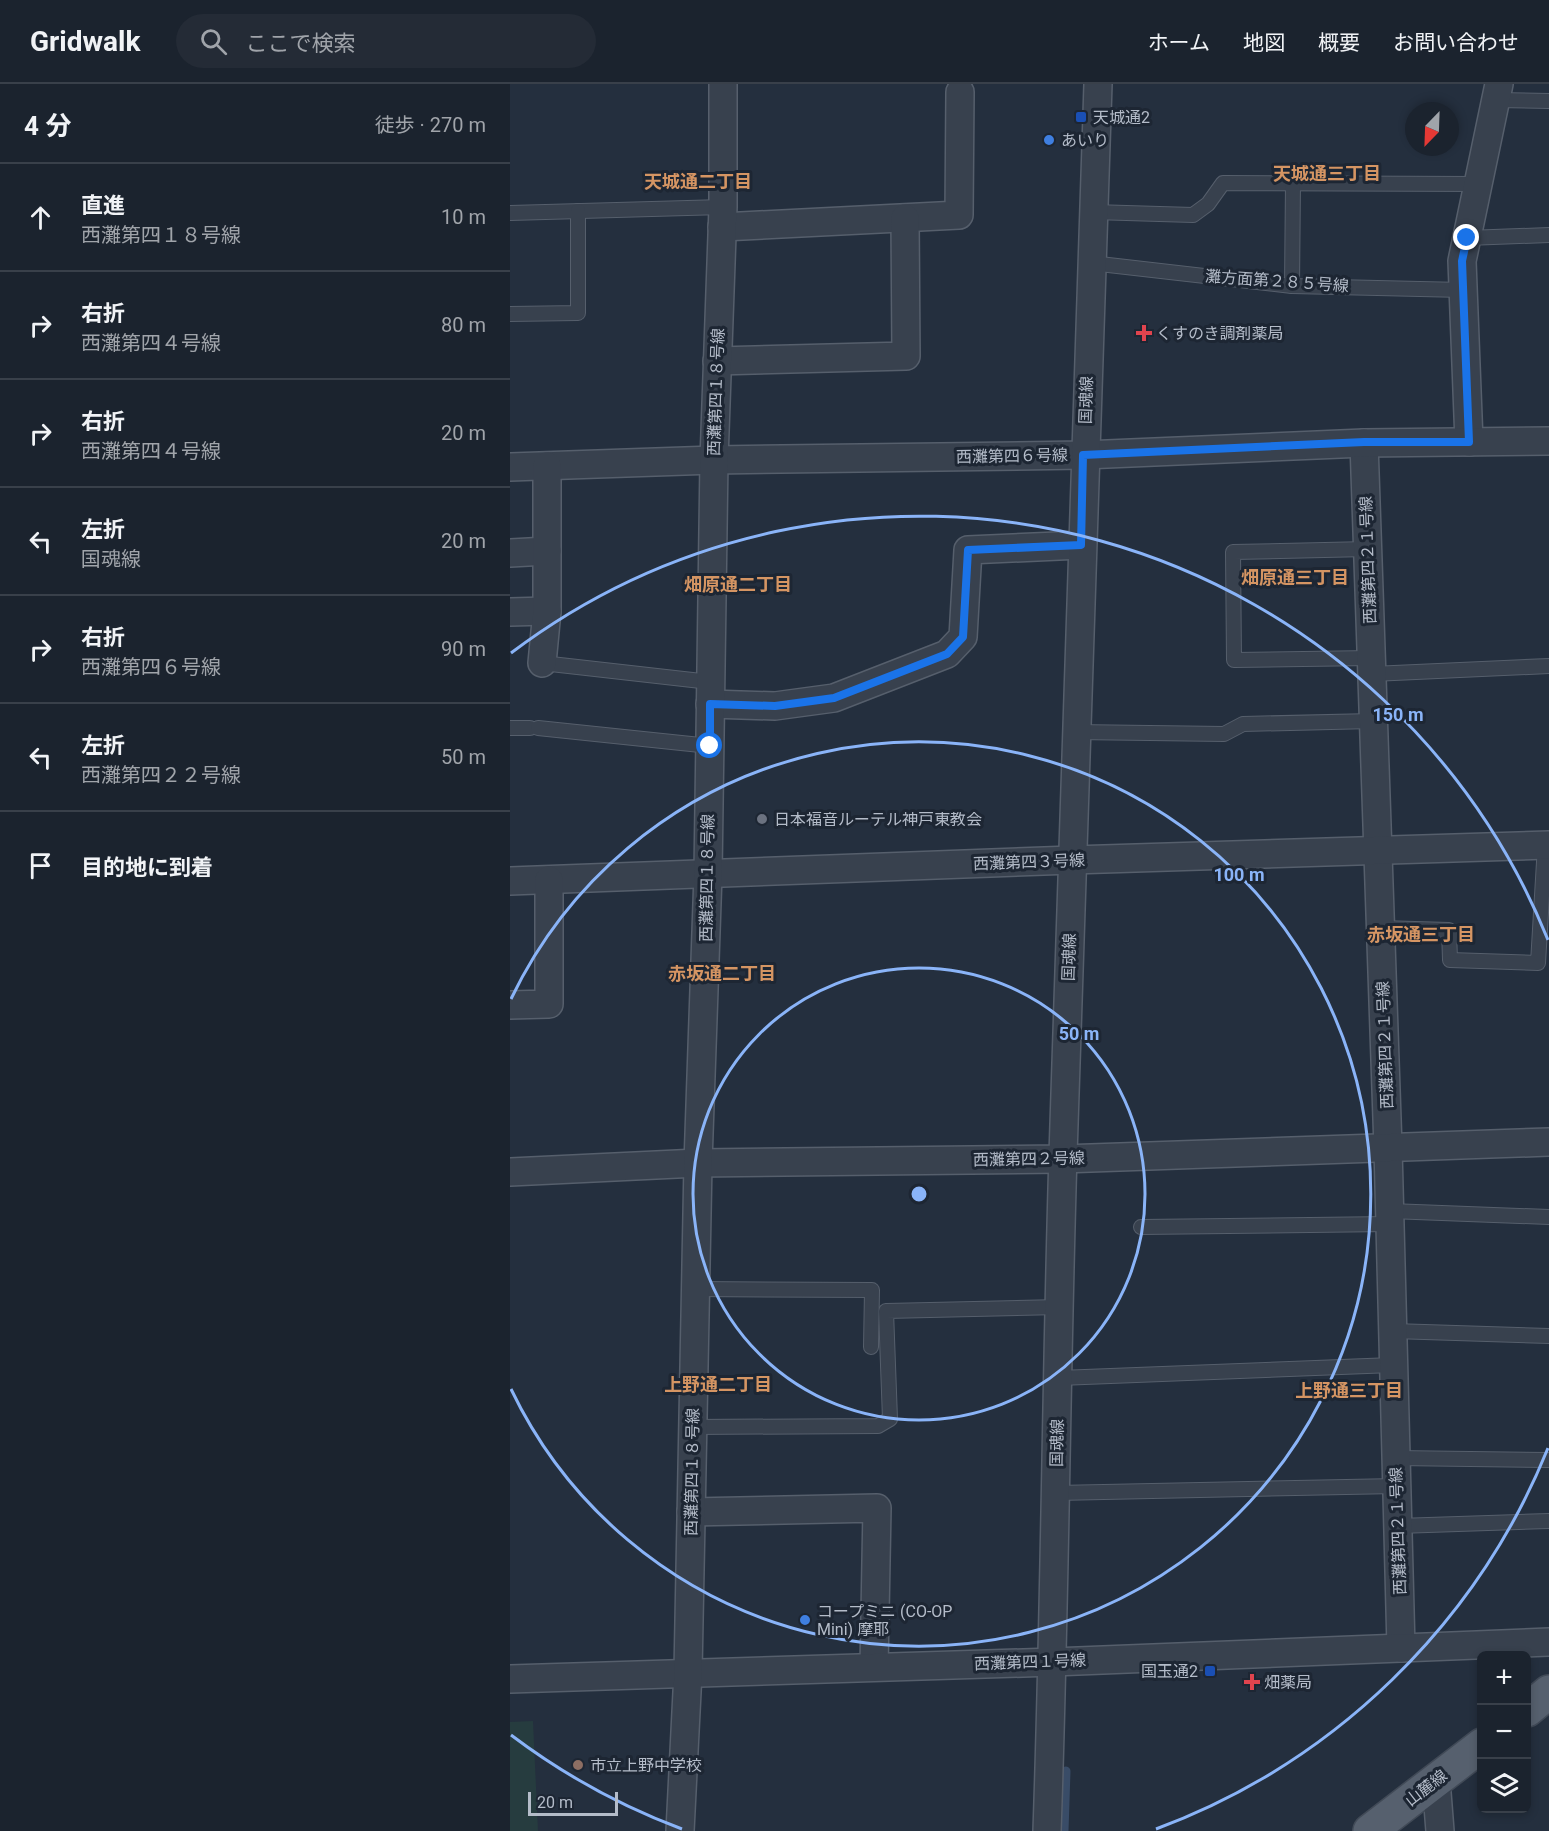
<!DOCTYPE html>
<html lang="ja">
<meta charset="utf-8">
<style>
body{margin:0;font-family:Roboto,"Noto Sans JP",sans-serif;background:#242b36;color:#f1f3f6}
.controls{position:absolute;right:18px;bottom:18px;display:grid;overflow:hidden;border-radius:9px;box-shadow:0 3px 9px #0003}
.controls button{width:54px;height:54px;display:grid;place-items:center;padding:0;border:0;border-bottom:2px solid #39404a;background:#1b232e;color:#f1f3f6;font:30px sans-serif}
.compass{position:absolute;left:895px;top:18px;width:54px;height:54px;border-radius:50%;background:#1b232e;box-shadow:0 3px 9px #0003;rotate:203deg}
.scale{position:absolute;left:18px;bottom:15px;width:90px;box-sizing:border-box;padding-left:6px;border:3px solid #b4bcc9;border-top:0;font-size:16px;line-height:21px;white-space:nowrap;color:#b4bcc9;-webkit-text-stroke:4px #1d2633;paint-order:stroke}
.stop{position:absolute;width:18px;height:18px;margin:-14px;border:4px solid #1a73e8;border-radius:50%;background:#fff}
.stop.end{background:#1a73e8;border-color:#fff;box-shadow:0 2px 6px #0008}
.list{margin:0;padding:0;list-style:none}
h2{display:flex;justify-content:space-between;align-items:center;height:78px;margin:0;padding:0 24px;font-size:26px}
h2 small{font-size:20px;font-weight:400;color:#a0a4aa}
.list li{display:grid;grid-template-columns:39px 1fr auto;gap:18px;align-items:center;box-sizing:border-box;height:108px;padding:0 24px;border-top:2px solid #39404a}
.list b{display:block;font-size:22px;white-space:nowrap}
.list p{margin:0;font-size:20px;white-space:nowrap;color:#a0a4aa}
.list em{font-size:20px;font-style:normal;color:#a0a4aa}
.icon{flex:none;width:33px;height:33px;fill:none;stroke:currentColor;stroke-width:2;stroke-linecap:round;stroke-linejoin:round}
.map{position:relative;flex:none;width:1039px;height:1747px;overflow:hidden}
header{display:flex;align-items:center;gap:36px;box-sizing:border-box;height:84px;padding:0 30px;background:#1b232e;border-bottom:2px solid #39404a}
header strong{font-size:28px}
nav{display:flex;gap:33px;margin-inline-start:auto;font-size:21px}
.search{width:420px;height:54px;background:#242b36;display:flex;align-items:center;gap:15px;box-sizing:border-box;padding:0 21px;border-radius:33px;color:#a0a4aa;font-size:22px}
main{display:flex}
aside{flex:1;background:#1b232e}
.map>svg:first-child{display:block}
</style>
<header>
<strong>Gridwalk</strong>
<div class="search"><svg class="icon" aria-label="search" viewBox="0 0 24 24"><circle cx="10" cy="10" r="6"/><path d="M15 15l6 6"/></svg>ここで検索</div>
<nav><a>ホーム</a><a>地図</a><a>概要</a><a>お問い合わせ</a></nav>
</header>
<main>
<aside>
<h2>4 分<small>徒歩 · 270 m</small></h2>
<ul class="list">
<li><svg class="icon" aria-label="ahead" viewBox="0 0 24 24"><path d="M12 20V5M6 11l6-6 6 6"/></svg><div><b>直進</b><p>西灘第四１８号線</p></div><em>10 m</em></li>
<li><svg class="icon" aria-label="right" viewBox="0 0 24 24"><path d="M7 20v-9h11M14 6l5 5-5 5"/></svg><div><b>右折</b><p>西灘第四４号線</p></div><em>80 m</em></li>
<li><svg class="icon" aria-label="right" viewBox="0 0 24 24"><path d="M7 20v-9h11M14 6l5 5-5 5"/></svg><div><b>右折</b><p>西灘第四４号線</p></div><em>20 m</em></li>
<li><svg class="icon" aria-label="left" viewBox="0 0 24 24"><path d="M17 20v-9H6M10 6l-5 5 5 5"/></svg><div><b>左折</b><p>国魂線</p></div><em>20 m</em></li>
<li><svg class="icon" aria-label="right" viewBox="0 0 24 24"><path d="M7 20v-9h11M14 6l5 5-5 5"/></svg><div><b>右折</b><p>西灘第四６号線</p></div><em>90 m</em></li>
<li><svg class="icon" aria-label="left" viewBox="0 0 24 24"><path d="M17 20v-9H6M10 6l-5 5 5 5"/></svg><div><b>左折</b><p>西灘第四２２号線</p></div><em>50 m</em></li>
<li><svg class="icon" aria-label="arrive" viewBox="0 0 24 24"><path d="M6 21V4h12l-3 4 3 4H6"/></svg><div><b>目的地に到着</b></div></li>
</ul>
</aside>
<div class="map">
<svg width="1039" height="1747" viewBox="0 0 1039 1747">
<rect width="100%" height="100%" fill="#242f3e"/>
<!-- green -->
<path fill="#263c3f" d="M23 1637 28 1747H0V1638Z"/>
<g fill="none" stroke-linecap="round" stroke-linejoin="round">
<!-- stream -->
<path stroke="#394c67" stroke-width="9" d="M554 1747 556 1687"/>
<defs>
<g id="service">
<path d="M986 16 1039 17"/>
<path d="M583 128 683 131 698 120 713 99 968 100"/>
<path d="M0 129 213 123"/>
<path d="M957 154 1039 151"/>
<path d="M581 179 782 202 953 206"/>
<path d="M782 202 783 99"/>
<path d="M0 230 68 229V127"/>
<path d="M858 465 723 468 724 576 861 574"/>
<path d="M32 579 200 598"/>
<path d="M862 590 1039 582"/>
<path d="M0 644H20"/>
<path d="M28 644 200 662"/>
<path d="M565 648 714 650 733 640 863 637"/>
<path d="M871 844 939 846 940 876 1028 879 1035 761"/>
<path d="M880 1127 1039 1133"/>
<path d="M631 1143 880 1140"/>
<path d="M185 1205 362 1206 361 1263"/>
<path d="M883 1247 1039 1252"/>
<path d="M549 1294 883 1281"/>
<path d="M183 1343 368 1342 380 1335 376 1227 550 1223"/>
<path d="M886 1374 1039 1376"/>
<path d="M546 1409 887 1402"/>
<path d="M888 1442 1039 1437"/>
</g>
<g id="minor">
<path d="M212 143 449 131 450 8"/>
<path d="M207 277 396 272 395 134"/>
<path d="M959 358 952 177 989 0"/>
<path d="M854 359 878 1064 891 1564"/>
<path d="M0 383 204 376 574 371 854 359 1039 357"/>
<path d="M0 469 37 467"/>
<path d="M0 528 37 527"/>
<path d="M32 579 37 527V382"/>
<path d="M200 620 265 622 324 614 437 570 453 553 458 466 571 461"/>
<path d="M0 797 562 776 1039 761"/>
<path d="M0 921 39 920V796"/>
<path d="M0 1088 188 1079 552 1075 1039 1058"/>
<path d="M181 1428 367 1424 364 1583"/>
<path d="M0 1595 543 1578 1039 1558"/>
<path d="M926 1696 930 1747"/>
<path d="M170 1747 178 1588 188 1079 198 790 204 376 213 123V0"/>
<path d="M537 1747C545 1522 546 1296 553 1071 563 714 574 357 588 0"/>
</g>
<g id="primary">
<path d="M1017 1626 1039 1608"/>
<path d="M860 1747 972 1661"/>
</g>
</defs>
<!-- service casing -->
<use href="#service" stroke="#565f6c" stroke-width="16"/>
<!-- minor casing -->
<use href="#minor" stroke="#565f6c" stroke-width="30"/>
<!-- primary casing -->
<use href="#primary" stroke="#414a57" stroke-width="36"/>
<!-- service -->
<use href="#service" stroke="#38414e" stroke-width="14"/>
<!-- minor -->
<use href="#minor" stroke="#38414e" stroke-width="27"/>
<!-- primary -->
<use href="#primary" stroke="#56606e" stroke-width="33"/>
</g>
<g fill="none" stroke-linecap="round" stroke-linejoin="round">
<!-- route -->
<path stroke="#1a73e8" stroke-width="8" d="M200 662V620L265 622 324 614 437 570 453 553 458 466 571 461 573 371 854 358H959L952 177 957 154"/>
</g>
<!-- distance rings -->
<g fill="none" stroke="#8ab4f8" stroke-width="3">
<circle cx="409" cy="1110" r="226"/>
<path d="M1 915A452 452 0 1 1 1 1305"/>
<path d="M1038 1364A678 678 0 0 1 646 1745M172 1745A678 678 0 0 1 1 1651M1 569A678 678 0 0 1 1038 856"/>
</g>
<!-- markers -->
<g fill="#1a4fb4" stroke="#1d2633" stroke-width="2">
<rect x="565" y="27" width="12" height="12" rx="3"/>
<rect x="694" y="1581" width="12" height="12" rx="3"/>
</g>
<g fill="#3f7fe0" stroke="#1d2633" stroke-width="2">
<circle cx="539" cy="56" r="6"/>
<circle cx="295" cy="1536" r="6"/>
</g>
<g fill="#e0444e" stroke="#1d2633" stroke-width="2">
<path d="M631 240h6v6h6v6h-6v6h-6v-6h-6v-6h6z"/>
<path d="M739 1589h6v6h6v6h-6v6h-6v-6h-6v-6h6z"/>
</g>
<circle fill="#6b7280" stroke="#1d2633" stroke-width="2" cx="252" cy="735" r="6"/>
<circle fill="#8d6e63" stroke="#1d2633" stroke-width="2" cx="68" cy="1681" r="6"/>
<g text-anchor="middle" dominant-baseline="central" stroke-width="6" stroke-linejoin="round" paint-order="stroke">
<!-- poi labels -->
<g font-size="16" fill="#b4bcc9" stroke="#1d2633" text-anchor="start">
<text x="583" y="33">天城通2</text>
<text x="551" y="56">あいり</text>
<text x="646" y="249">くすのき調剤薬局</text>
<text x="264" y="735">日本福音ルーテル神戸東教会</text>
<text x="307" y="1527">コープミニ (CO-OP<tspan x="307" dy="18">Mini) 摩耶</tspan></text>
<text x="688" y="1587" text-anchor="end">国玉通2</text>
<text x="754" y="1598">畑薬局</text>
<text x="80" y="1681">市立上野中学校</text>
</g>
<!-- street labels -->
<g font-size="16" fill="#b4bcc9" stroke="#1d2633">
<text transform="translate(767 197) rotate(4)">灘方面第２８５号線</text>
<text transform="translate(206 308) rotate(-88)">西灘第四１８号線</text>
<text transform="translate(576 316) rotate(-88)">国魂線</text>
<text transform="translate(502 372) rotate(-1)">西灘第四６号線</text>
<text transform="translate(858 476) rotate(-92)">西灘第四２１号線</text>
<text transform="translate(519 778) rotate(-2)">西灘第四３号線</text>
<text transform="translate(197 794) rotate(-89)">西灘第四１８号線</text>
<text transform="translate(559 873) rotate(-88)">国魂線</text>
<text transform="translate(875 961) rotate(-92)">西灘第四２１号線</text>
<text transform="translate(519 1075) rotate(-1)">西灘第四２号線</text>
<text transform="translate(547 1359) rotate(-89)">国魂線</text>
<text transform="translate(182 1388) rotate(-89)">西灘第四１８号線</text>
<text transform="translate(888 1447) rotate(-92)">西灘第四２１号線</text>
<text transform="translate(520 1578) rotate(-2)">西灘第四１号線</text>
<text transform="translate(916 1704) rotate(-38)">山麓線</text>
</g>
<!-- neighbourhood labels -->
<g font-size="18" font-weight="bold" fill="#d59563" stroke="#1d2633">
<text x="817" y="89">天城通三丁目</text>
<text x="188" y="97">天城通二丁目</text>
<text x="785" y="493">畑原通三丁目</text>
<text x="228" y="500">畑原通二丁目</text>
<text x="911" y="850">赤坂通三丁目</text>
<text x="212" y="889">赤坂通二丁目</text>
<text x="208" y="1300">上野通二丁目</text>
<text x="839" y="1306">上野通三丁目</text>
</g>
</g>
<circle cx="409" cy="1110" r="9" fill="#8ab4f8" stroke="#1d2633" stroke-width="3"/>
<g font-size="18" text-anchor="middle" font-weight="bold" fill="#8ab4f8" stroke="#1d2633" stroke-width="6" stroke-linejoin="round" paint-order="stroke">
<text x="888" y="637">150 m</text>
<text x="729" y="797">100 m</text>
<text x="569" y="956">50 m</text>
</g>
</svg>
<div class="controls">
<button>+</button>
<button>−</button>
<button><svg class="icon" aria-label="layers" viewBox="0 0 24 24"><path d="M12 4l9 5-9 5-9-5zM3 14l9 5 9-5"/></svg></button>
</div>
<svg class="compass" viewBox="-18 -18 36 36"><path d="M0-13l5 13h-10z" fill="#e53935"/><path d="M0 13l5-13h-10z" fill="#a0a4aa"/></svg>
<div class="scale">20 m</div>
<div class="stop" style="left:200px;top:662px"></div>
<div class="stop end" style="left:957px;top:154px"></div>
</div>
</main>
